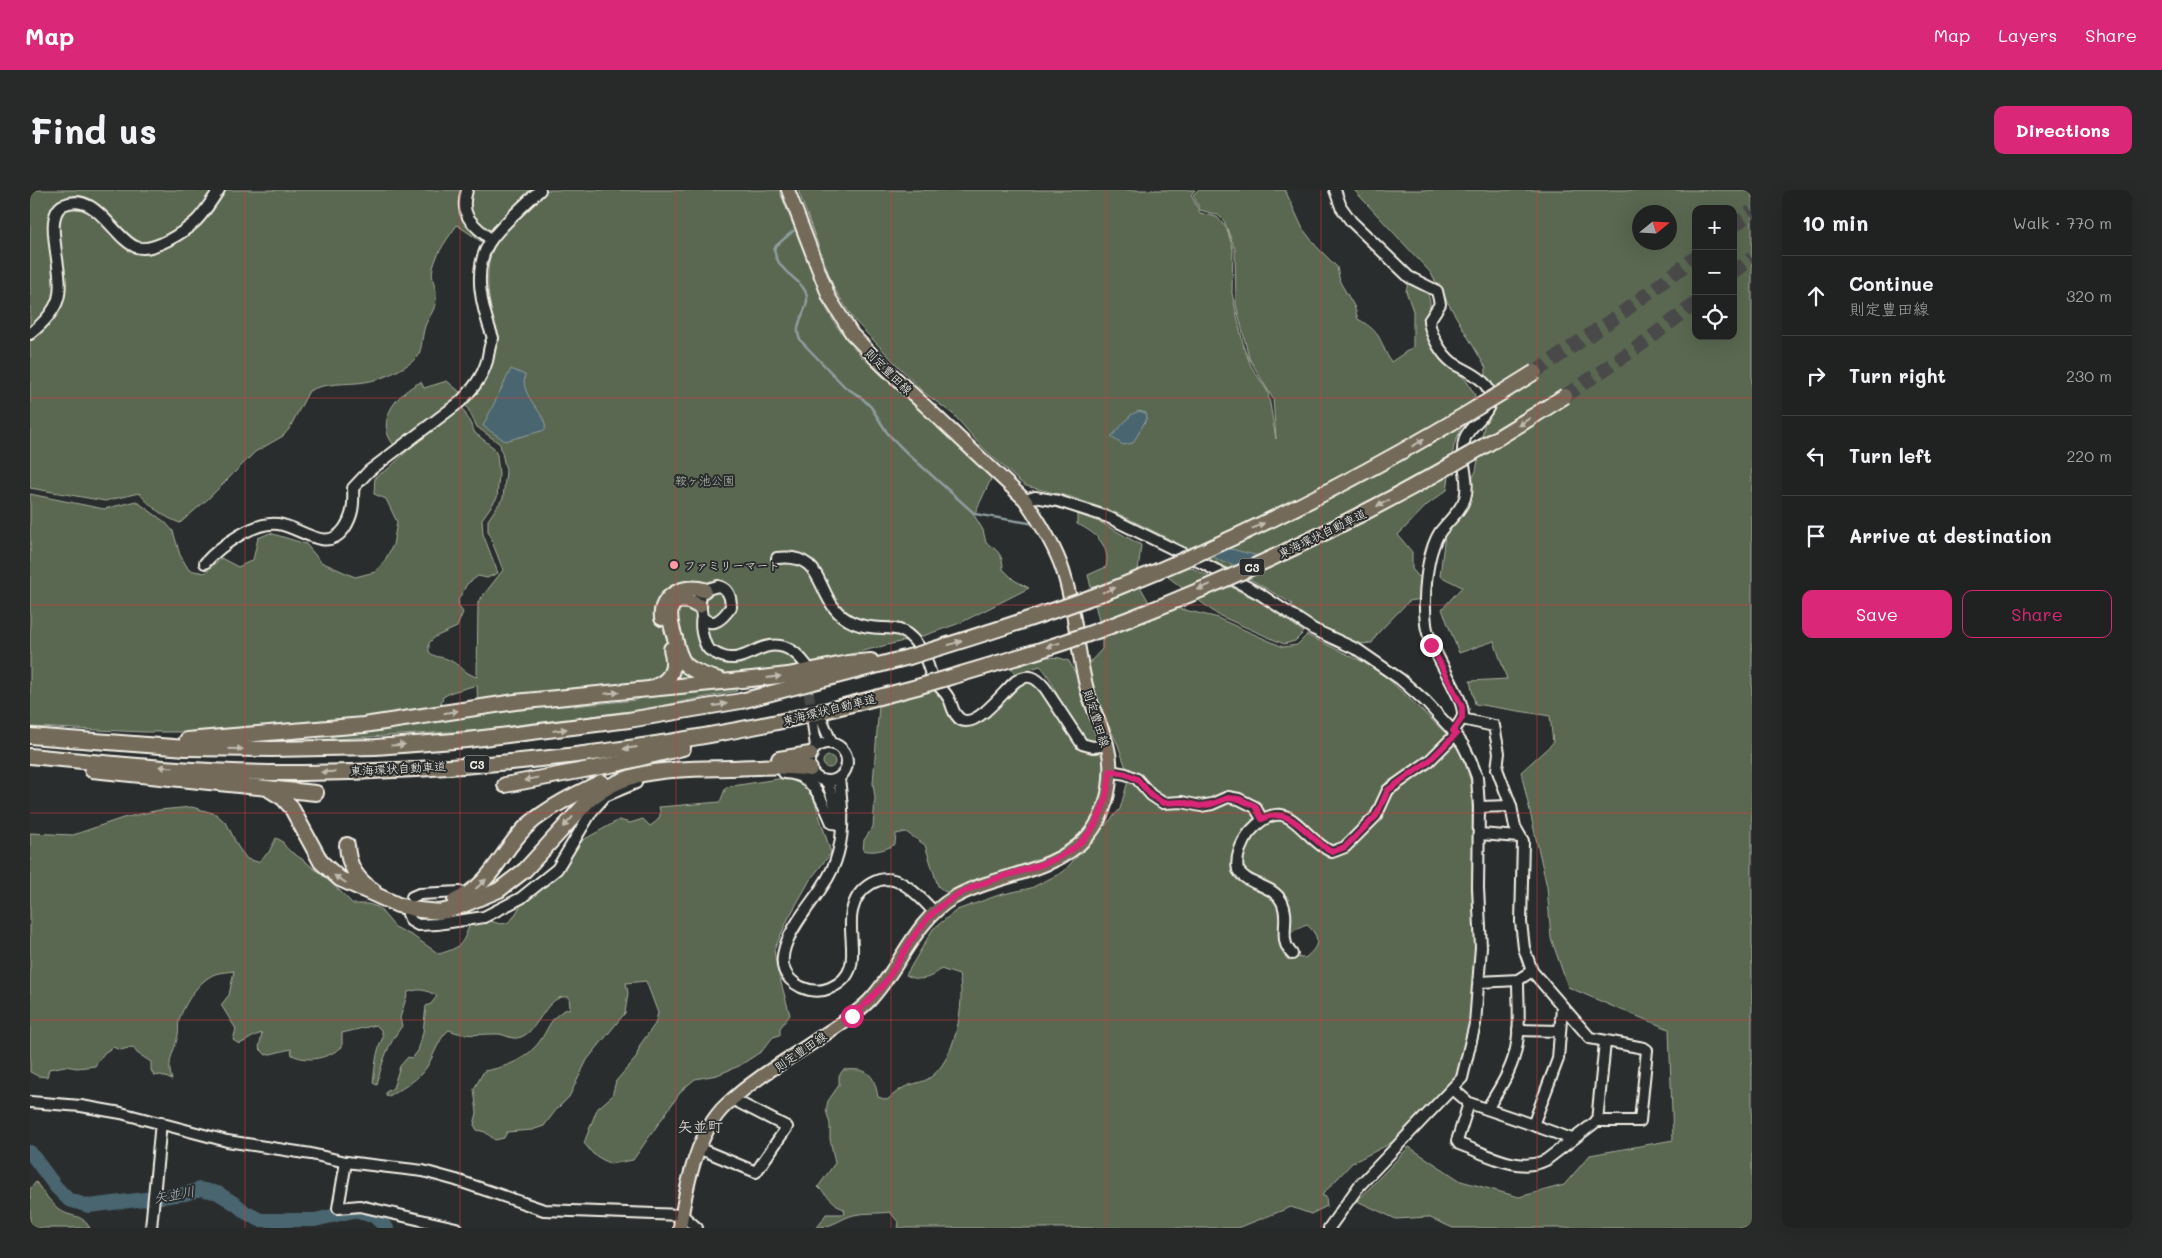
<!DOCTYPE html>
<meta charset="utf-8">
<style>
body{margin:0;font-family:Mali,"Klee One",sans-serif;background:#282a2a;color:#f1f3f6}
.controls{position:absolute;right:15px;top:15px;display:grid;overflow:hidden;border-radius:10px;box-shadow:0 5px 20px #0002}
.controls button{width:45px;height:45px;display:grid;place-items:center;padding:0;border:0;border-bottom:1px solid #3d3f40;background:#202222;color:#f1f3f6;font:25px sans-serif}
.compass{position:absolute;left:1602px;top:15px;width:45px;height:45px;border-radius:50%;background:#202222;box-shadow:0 5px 20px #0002;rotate:72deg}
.stop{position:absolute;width:15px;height:15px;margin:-11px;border:4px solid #db2777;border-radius:50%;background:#fff}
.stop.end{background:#db2777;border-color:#fff;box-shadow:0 1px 5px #0008}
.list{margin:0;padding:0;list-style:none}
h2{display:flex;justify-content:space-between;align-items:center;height:65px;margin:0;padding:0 20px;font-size:21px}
h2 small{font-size:16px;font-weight:400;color:#a2a4a5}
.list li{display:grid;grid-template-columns:32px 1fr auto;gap:15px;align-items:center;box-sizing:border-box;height:80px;padding:0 20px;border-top:1px solid #3d3f40}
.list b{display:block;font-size:19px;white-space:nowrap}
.list p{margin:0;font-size:16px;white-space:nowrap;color:#a2a4a5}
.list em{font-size:16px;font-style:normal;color:#a2a4a5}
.actions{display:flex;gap:10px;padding:15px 20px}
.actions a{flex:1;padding:11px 0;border:1px solid #db2777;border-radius:10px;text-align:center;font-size:18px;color:#db2777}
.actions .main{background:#db2777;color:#fff}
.icon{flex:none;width:28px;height:28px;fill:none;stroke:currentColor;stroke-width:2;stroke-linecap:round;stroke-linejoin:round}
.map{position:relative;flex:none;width:1722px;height:1038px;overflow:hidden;border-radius:10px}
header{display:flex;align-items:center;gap:30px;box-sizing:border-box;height:70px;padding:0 25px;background:#db2777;color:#fff}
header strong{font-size:24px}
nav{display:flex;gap:28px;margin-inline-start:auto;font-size:18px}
.intro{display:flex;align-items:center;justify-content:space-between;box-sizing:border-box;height:120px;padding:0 30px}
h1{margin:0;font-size:35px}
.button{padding:12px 22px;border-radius:10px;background:#db2777;color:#fff;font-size:18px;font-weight:700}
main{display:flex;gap:30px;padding:0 30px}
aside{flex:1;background:#202222;border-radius:10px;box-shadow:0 5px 20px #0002}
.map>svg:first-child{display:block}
</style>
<header>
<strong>Map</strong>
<nav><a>Map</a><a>Layers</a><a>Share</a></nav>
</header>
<div class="intro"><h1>Find us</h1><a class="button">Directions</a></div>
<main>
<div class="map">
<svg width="1722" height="1038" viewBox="0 0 1722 1038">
<rect width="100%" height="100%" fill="#2a2d2e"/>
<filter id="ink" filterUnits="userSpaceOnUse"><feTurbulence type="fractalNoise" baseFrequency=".02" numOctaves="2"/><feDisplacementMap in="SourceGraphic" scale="10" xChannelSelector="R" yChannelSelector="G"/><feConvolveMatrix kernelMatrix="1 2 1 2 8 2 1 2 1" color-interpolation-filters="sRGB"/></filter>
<g filter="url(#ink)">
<!-- green -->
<g fill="#5a6851" stroke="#a7ac9c" fill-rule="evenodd">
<path d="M0 0H749L777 69H779L795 106 791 109 807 137 832 167 962 287 944 325 953 340 956 353C968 360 973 365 973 379L984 390 999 398 930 433 890 447 784 473 544 516 606 510 617 505 705 497 707 501 614 519 470 539 288 550 286 544 448 523 447 495 422 502 413 507 410 517 300 533 204 542H114L0 537V304L74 319 106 311 135 332 143 341 150 365 159 380 175 383 191 368 208 377 223 370 228 348 240 343 276 354 291 372 325 387 345 382 355 370 363 355 367 332 356 309 344 304 345 287 358 279 390 249 432 217 445 243 464 258 467 265 469 284 467 308 452 329 453 344 468 383 457 388 448 386 437 394 428 410 429 417 433 422 427 437 405 447 399 453V462C406 468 409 466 417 469 428 473 435 484 447 487L448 412 473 380 458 341V330L473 308 476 281 470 254 447 237 434 211 462 154 469 150C460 119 453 91 462 59L427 35C418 48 407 62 403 78 400 88 407 98 406 108 406 119 399 126 395 136 389 156 396 165 374 177 363 184 348 190 335 192 316 195 296 192 279 201L259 239 253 246 225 262 179 308 150 333C133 327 120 316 109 303L75 311 0 298Z"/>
<path d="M768 0H1165L1161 5 1170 23 1187 27 1197 39 1203 59 1202 103 1214 158 1221 176 1238 202 1246 249 1243 209 1219 168 1206 114 1205 59 1194 31 1188 25 1170 20 1163 5 1168 0H1255L1273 39 1286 56 1307 77 1310 92 1324 116 1328 129C1354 144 1348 150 1361 172L1383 157V121L1376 101 1379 89 1395 98 1398 104 1400 111 1401 151 1408 166 1436 190 1445 205 1424 255 1417 300 1397 315 1368 345 1382 362V379L1388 386 1395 388 1393 409 1379 411 1348 443 1342 453 1328 454 1292 439 1258 418 1262 414 1227 393 1089 324 1041 307 996 296 989 291 950 255 924 225 892 201 824 130 804 98Z"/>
<path d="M1324 0H1722V1038H1423L1398 1027 1366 1029 1327 1011 1379 957 1431 991 1489 1007 1534 995 1560 965 1643 950 1639 839 1584 817 1538 797 1521 748 1517 697 1491 582 1523 553 1520 526 1445 514 1440 491 1477 489 1464 451 1429 463 1412 419 1432 397 1410 386 1415 344 1446 281 1455 230 1456 178 1400 82ZM1666 19H1703V146H1666ZM1610 22H1640V52H1610Z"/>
<path d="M417 191 431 203V208L368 259C341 235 366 203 391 192L394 198Z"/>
<path d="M1047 324 1072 333 1111 355 1107 391 1124 421 1146 418 1185 427 1253 457 1267 455 1277 445 1333 472 1353 484 1420 547 1393 572 1364 591 1344 624 1311 656 1301 658 1269 632 1234 624 1208 607 1181 612 1134 611 1108 586 1096 578 1088 555 1066 510 1058 478 1060 472 1072 459V443L1058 385 1076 377C1081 356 1065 342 1047 334Z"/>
<path d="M1148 371 1227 410 1274 442 1265 451 1254 454 1188 425 1138 387Z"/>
<path d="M1010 466 1030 468 1039 471 1049 490 1066 543 1067 553C1036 552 1029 492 1010 476L985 484 982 480 983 475Z"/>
<path d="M995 490 1006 493 1050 558 1063 563 1071 560C1081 598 1067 640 1031 660 1010 672 985 677 962 684 955 686 947 688 940 691 931 695 925 701 915 702L908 696 895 655 876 642 866 644 865 654C856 660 843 663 833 660L834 650 843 637 845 608 843 593 849 515 905 499 914 507 935 535Z"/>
<path d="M1424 551 1436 574 1442 597 1443 698 1446 759 1440 833 1428 886 1361 953 1322 973 1292 1005 1296 1007 1297 1016 1281 1024 1261 1017 1208 1038H868L869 1033 860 1022C847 1024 833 1022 820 1026 808 1031 799 1038 786 1037L790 1034 796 1024H815L814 1019 809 1017 788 997 805 973 800 949V934L796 920 798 911 809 895V886L813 880C838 878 844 883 848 907L857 910C863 905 872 897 880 895 886 893 893 892 898 889 925 873 936 813 929 785L911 779C900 789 890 792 876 785L903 739 927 720 969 705 1001 698 1033 682 1090 619 1098 591H1107L1118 606 1132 615 1152 614 1172 619 1201 610 1219 616 1229 629C1214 646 1200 662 1208 686 1219 692 1236 698 1246 708 1262 724 1242 745 1260 767L1275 768C1290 756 1291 747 1276 734L1262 742 1257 749 1258 725 1251 705 1240 696 1215 684 1210 678 1212 663 1216 652 1234 630 1248 627 1267 636 1294 663 1303 665 1316 660 1349 627 1361 601 1402 572Z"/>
<circle cx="799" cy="572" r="6"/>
<path d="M754 588 770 592 784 609 801 663 780 690 758 729 744 760 747 778 760 825 750 838V845L743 847 732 861 709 876 687 885 665 889 652 900 603 970 580 974 563 964 554 953 567 919 582 906 586 891 606 868 610 855 625 834 628 823 616 791 596 793 598 803 595 823 557 870 539 907 526 920 514 936 502 940 477 942 474 948 465 950 455 942 447 940 444 935 447 923 444 899 454 881C472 878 491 872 504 858 519 843 518 825 540 818L539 807C516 803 510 840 491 847 481 851 475 843 465 844 448 844 435 847 419 840 408 847 403 872 392 883 384 892 370 900 359 906H356V902L363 898 370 876 378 867 382 868 388 861 393 842 396 816 401 814 407 806C396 800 391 798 378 802L370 828 372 836C358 854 351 874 347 895L343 893C345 877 346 861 353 847L351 840 346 835 312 843V857C298 868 279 873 262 865L261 859 236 865 229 858 232 843C223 845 218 851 209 854L203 850 206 839 191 815 199 805 204 781C198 782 191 782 185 784 168 791 155 813 149 830 148 834 149 840 148 845 144 864 136 870 142 890L131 885 124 886 121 880V872L107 863 103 857 90 860 83 857 74 863 65 876 47 878 35 876 19 879 17 887 8 886 0 882V643L43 645 93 628 129 620 162 617 186 624 197 634 208 657 217 669 228 672 239 662 246 648 252 651C257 661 263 663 272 669 290 683 308 698 323 714H338L348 717 365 737 383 746 409 764C428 758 432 757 439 736L458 730 470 734 477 733 483 728 494 710 529 680 553 650 589 630 600 633 613 629 620 636C629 630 632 627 629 617L690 612 696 597Z"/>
<path d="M6 992C13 1002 20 1012 30 1020 43 1029 50 1022 60 1038H0V999Z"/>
</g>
<!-- water -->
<g fill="#4a656f" stroke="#8e9d9f">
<path d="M481 179 495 185C489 208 519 224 515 240L475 251 453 236Z"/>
<path d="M1109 221 1116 223 1117 228 1103 253 1093 255 1081 247 1101 225Z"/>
<path d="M1197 358 1229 366 1236 380 1224 386 1196 371 1194 373 1180 365Z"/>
</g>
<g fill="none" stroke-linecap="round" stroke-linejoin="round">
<!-- stream -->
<path stroke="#8e9d9f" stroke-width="2.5" d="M763 41 746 56 744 60C749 84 771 88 776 103 782 119 760 134 771 151L815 197 831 207 841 217 858 244 878 264 945 324 1005 334"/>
<!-- river -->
<path stroke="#4a656f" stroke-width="14" d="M0 962 26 997 39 1010 59 1016 155 1004 170 999 188 1003 207 1015 215 1022 230 1030H285L323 1021 344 1026 357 1038"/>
<!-- minor-tunnel -->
<path stroke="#484a4a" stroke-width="10" stroke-dasharray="10 5" stroke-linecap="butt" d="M776 487 783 529"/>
<!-- highway-tunnel -->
<g stroke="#484a4a" stroke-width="14" stroke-dasharray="14 7" stroke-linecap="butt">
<path d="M1703 37 1722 21"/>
<path d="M1703 83 1722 68"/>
<path d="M1505 182 1589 125 1666 67"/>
<path d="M1535 206 1612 154 1666 113"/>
</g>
<defs>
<g id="minor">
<path d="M437 0C429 27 443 34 461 50"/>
<path d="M1305 0 1311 17 1321 31 1379 87 1407 101 1410 114 1399 131C1401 146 1411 164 1423 173 1437 182 1459 188 1460 207 1462 224 1440 234 1435 248 1428 268 1441 289 1435 308 1431 321 1418 331 1410 342 1396 364 1393 408 1396 434 1399 461 1434 505 1433 525 1432 531 1427 536 1423 541"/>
<path d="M0 144C11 135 24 122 28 109 36 83 11 27 33 15 66 0 83 48 106 57 123 63 154 42 166 31 175 22 182 10 189 0"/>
<path d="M995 310 1005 307 1028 311 1078 327 1178 376 1230 404 1283 439 1328 460 1370 489 1395 511 1423 541 1433 555 1441 571 1447 587 1449 617 1448 698 1451 757 1445 834 1432 888 1329 996 1299 1038"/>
<path d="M747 368C801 361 782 416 824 433 855 446 870 424 893 463 897 470 898 477 901 484 904 494 915 500 919 509 922 514 922 521 927 526 929 529 932 531 936 531 952 531 974 501 986 491 999 483 1006 487 1015 498L1052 554 1063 557 1078 555"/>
<path d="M175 373C190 356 224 331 248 334 271 337 296 364 314 339 323 326 324 314 323 298L339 281 430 212C442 200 452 188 457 171 459 163 459 155 463 148 452 118 441 79 461 50 471 36 497 12 510 0"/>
<path d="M688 396C698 398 701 407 701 417 693 428 683 439 672 427L669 407 674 400Z"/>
<path d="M672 427C670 435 672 445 675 453 677 459 679 460 685 463 713 479 724 452 750 456 762 458 770 467 777 476"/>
<path d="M1432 529 1464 536 1469 563 1467 579 1481 616 1485 637 1493 651 1491 732 1494 758 1502 781 1560 848 1614 858 1617 860 1610 931H1567L1516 970C1488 984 1455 963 1429 954L1427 951 1439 913"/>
<path d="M792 530 801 552"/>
<path d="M783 533 786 557"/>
<circle cx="798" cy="572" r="19"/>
<path d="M1080 581 1096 584 1107 589 1121 605 1133 613 1152 612 1171 616 1182 614 1198 607 1209 609 1225 617 1232 629"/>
<path d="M754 583C783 583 792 610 802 633L811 634"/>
<path d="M809 588C812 613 815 638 808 663 805 675 799 687 792 697 776 722 726 774 771 797 780 801 791 802 800 798 836 783 816 748 822 721 827 697 851 681 873 694 885 701 895 712 904 722"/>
<path d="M797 591 809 628"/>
<path d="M1449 617 1481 616"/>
<path d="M1449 644 1490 647"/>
<path d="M382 707 389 704 430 702"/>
<path d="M378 724 381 731 388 735 407 734 454 727 491 708 527 679 562 621 575 606 606 593"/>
<path d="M1262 764C1247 748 1261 730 1252 712 1243 694 1218 696 1208 680 1205 667 1212 652 1219 643 1257 598 1270 648 1302 662L1315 657 1346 626 1358 600 1399 571 1426 544"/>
<path d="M1449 792 1488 790 1502 781"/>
<path d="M1488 840 1530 841"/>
<path d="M1423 899 1439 913 1503 935 1528 869 1532 817"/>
<path d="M0 912 51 916 91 923 197 951 281 964 316 972 393 981 426 990 514 1020 652 1025 667 1038"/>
<path d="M1457 919C1468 901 1480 883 1485 863 1491 840 1488 813 1488 790"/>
<path d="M1567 931 1575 852"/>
<path d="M1503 935 1542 949"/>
<path d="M668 958 726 982 757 937 702 909"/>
<path d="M316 972 308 1018 330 1016 426 1038"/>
<path d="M121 1038 131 932"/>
</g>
<path id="major" d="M650 1038C655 1000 667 942 696 915 722 890 755 871 785 851 804 838 823 827 839 811 870 779 883 732 923 708 965 684 1023 684 1057 647 1075 627 1082 598 1080 571 1078 547 1065 526 1058 503 1047 464 1046 421 1033 381 1025 356 1010 332 995 310L853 176 822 144 799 107 758 0"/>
<g id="highway">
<path d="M669 416C665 415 662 412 658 411 632 406 641 436 645 448 647 457 649 467 655 474 663 482 679 487 690 490"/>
<path d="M632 428C629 406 654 394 674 400"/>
<path d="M624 497C643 490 646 476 641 459"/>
<path d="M0 546 156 558 242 559 346 557 437 550 599 530 711 511 879 467"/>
<path d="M157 550 334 535 485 512 712 490 758 485 818 473 841 471"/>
<path d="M0 566C91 575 183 584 274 583 434 581 595 564 752 531 797 521 842 509 887 497"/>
<path d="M749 569 780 564"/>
<path d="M62 580 286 603"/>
<path d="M475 595 591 573 653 558"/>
<path d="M240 600 253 608 261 617 291 672 310 689 368 715 389 720 411 722 426 718 469 700 495 680 558 611C598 576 651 579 700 578 727 577 753 575 780 579"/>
<path d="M317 655C318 675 326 689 343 700"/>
<path d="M425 711C465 692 469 663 497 636 517 618 546 604 571 592"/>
</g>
</defs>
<!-- minor casing -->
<use href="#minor" stroke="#f4f1e8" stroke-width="14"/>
<!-- major casing -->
<use href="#major" stroke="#f4f1e8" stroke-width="16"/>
<!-- highway casing -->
<use href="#highway" stroke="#f4f1e8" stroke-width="18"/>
<!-- minor -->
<use href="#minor" stroke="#2a2d2e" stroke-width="10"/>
<!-- major -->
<use href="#major" stroke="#736b5a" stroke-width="12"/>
<!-- highway -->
<use href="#highway" stroke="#736b5a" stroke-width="14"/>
<defs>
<g id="highway-bridge">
<path d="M879 467C948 446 1018 424 1086 398 1233 340 1372 266 1505 182"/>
<path d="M887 497C958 476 1030 456 1099 429 1251 370 1397 295 1535 206"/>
</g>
</defs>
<!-- highway-bridge casing -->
<use href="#highway-bridge" stroke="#f4f1e8" stroke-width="18" stroke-linecap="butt"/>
<!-- highway-bridge -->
<use href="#highway-bridge" stroke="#736b5a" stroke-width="14"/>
</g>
<!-- one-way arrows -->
<defs><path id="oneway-solid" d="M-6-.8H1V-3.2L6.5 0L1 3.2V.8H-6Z" transform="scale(1.25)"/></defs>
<g fill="#c0bbaf">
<use href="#oneway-solid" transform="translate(1494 232) rotate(147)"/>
<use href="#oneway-solid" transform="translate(1388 253) rotate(-30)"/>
<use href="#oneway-solid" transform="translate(1353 313) rotate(153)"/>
<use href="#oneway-solid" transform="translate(1228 336) rotate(-25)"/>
<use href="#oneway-solid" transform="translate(1174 397) rotate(157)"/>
<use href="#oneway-solid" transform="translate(1079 400) rotate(-20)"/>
<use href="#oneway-solid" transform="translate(925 453) rotate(-17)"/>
<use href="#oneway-solid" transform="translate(1023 455) rotate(162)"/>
<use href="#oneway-solid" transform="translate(744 487) rotate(-7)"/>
<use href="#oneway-solid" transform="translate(582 503) rotate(-6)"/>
<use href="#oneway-solid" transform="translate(690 515) rotate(-10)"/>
<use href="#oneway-solid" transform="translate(421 522) rotate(-10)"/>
<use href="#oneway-solid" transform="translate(530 540) rotate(-8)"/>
<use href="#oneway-solid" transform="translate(368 555) rotate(-4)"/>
<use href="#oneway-solid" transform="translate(600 558) rotate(172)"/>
<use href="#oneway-solid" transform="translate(206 559) rotate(1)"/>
<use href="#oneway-solid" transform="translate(136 577) rotate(-176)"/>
<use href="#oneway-solid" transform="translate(298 582) rotate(179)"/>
<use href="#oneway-solid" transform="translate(501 589) rotate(168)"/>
<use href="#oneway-solid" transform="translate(538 632) rotate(133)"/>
<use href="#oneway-solid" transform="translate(310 689) rotate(-148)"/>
<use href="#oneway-solid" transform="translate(451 694) rotate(-42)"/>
</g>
</g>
<g fill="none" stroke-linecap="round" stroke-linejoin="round" filter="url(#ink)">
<!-- route -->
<path stroke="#db2777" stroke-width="6" d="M822 826C836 814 850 801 860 785 874 763 885 740 904 722 968 663 1071 700 1080 581L1096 584 1107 589 1121 605 1133 613 1152 612 1170 616 1182 614 1198 608 1209 609 1225 616 1232 629C1262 613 1279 651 1302 662L1315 657 1346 626 1358 600 1399 571 1426 544 1423 541 1432 528V517L1401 455"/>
</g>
<!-- grid -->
<path fill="none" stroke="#d93c3b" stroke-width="1" stroke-opacity="0.55" d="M215 0V1038M430 0V1038M646 0V1038M861 0V1038M1076 0V1038M1291 0V1038M1507 0V1038M0 208H1722M0 415H1722M0 623H1722M0 830H1722"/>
<!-- markers -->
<circle fill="#ff9aa2" stroke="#2a2d2e" stroke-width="2" cx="644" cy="375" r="5"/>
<g text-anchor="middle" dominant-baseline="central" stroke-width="4" stroke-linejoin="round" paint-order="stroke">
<!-- shield labels -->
<g fill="#2a2d2e" stroke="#b7b6b0" stroke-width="1">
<rect x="1209.5" y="368.5" width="25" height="17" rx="4"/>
<rect x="434.5" y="565.5" width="25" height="17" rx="4"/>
</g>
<g font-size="11" font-weight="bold" fill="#f4f1e8">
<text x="1222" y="377">C3</text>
<text x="447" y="574">C3</text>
</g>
<!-- street labels -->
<g font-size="12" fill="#f4f1e8" stroke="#2a2d2e">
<text transform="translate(859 181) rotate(44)">則定豊田線</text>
<text transform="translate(1292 343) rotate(-26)">東海環状自動車道</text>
<text transform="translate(799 519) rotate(-14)">東海環状自動車道</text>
<text transform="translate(1067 528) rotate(72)">則定豊田線</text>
<text transform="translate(368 578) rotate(-3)">東海環状自動車道</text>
<text transform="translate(770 861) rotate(-34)">則定豊田線</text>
</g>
<!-- park labels -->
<g font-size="12" fill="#b6baac" stroke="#2a2d2e">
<text x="675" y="290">鞍ヶ池公園</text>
</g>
<!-- poi labels -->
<g font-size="12" fill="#f4f1e8" stroke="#2a2d2e" text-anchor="start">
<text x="654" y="375">ファミリーマート</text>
</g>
<!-- water labels -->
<g font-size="14" font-style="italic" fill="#b0b9b8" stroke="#2a2d2e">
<text transform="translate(144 1004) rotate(-10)">矢並川</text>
</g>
<!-- quarter labels -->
<g font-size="15" fill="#f4f1e8" stroke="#2a2d2e">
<text x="670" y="936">矢並町</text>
</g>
</g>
</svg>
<div class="controls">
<button>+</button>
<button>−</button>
<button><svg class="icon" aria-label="locate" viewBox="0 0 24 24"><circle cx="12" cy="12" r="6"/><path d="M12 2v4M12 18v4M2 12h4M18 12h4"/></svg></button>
</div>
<svg class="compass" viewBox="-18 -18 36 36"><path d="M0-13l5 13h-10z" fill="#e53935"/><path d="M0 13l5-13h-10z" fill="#a2a4a5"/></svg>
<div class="stop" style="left:822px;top:826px"></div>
<div class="stop end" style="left:1401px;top:455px"></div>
</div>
<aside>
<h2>10 min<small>Walk · 770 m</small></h2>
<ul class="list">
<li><svg class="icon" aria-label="ahead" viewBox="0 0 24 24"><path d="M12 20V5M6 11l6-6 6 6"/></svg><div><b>Continue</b><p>則定豊田線</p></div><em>320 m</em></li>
<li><svg class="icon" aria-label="right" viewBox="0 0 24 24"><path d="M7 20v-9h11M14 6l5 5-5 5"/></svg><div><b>Turn right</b></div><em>230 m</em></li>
<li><svg class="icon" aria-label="left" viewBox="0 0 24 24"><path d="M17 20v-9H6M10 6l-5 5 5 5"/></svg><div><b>Turn left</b></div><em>220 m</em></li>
<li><svg class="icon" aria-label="arrive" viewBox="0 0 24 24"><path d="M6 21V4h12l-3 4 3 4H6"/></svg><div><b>Arrive at destination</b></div></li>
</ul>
<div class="actions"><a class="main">Save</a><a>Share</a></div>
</aside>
</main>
